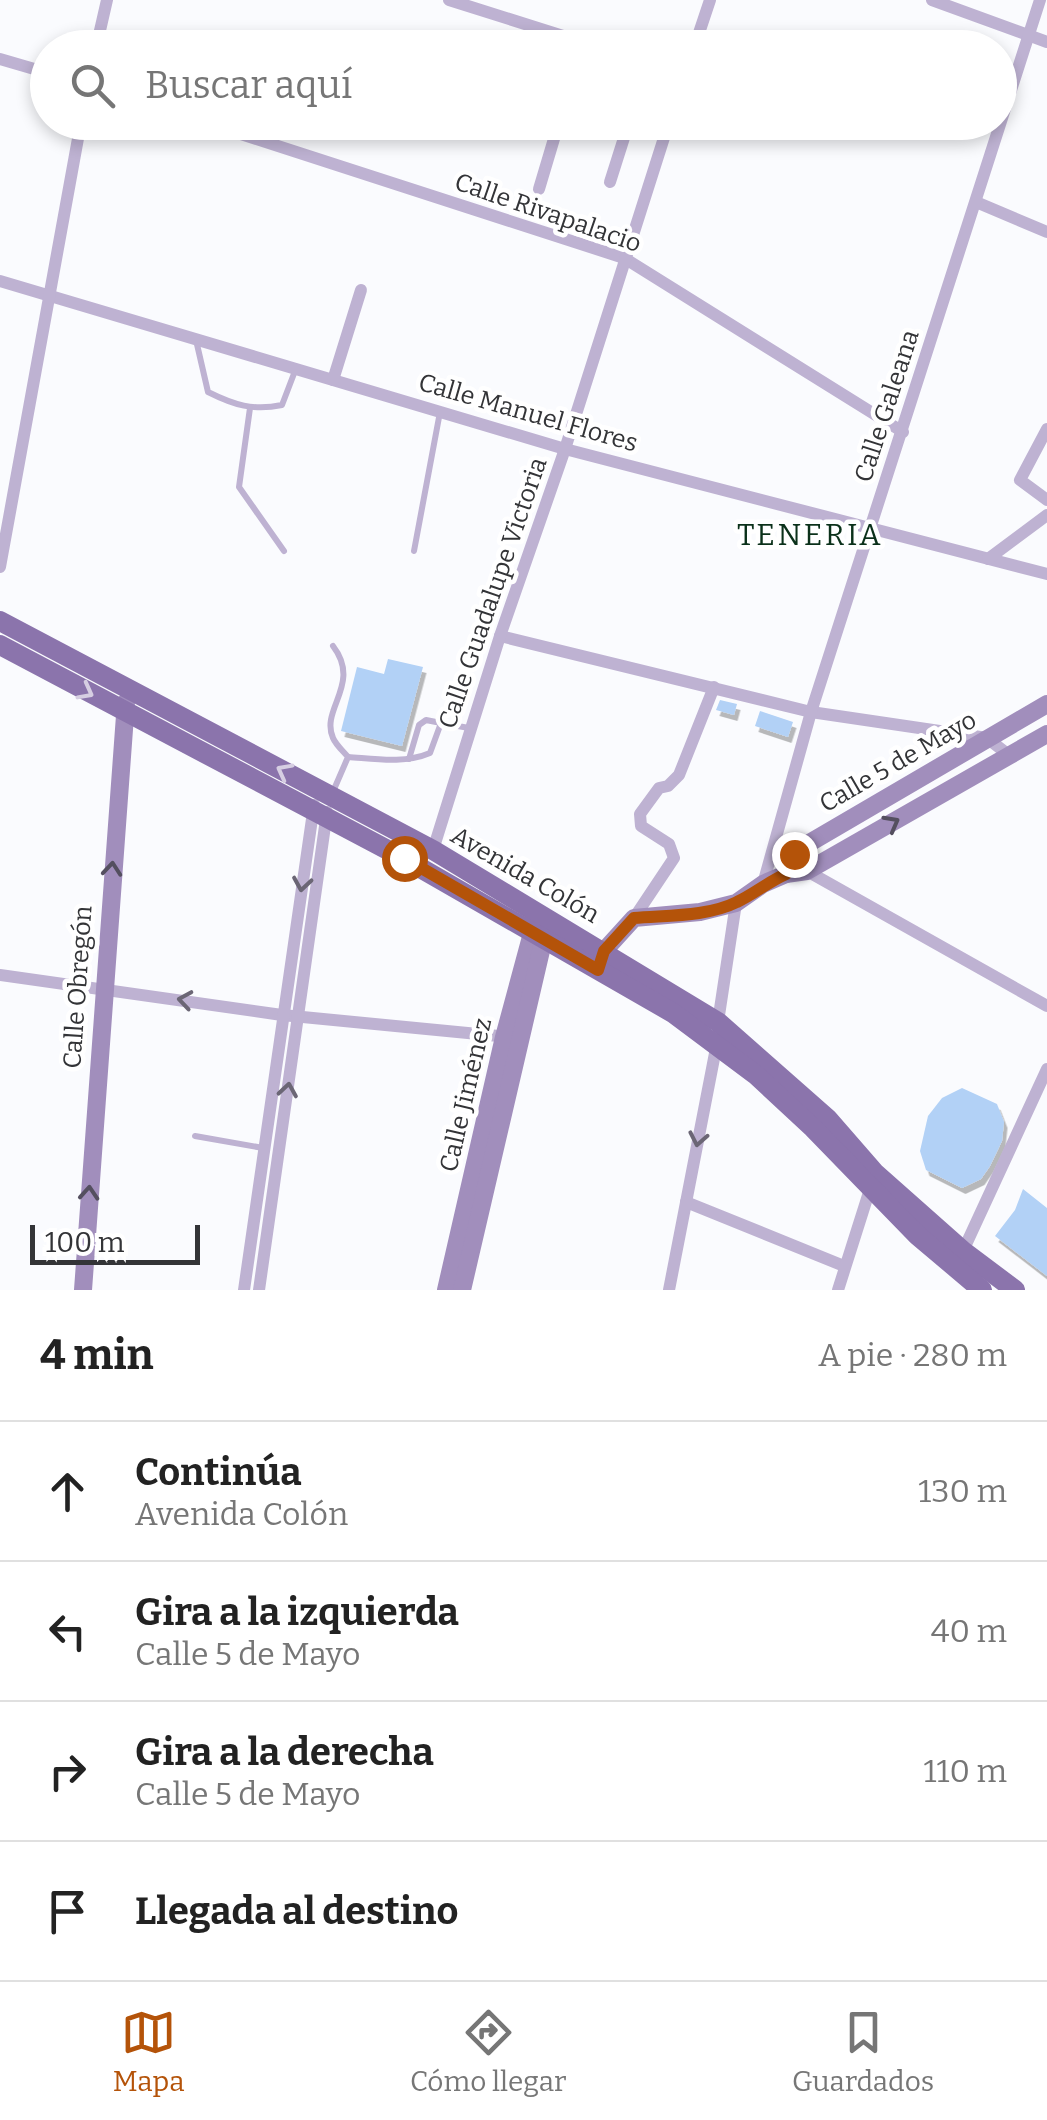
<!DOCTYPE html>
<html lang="es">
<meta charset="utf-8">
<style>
body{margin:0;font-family:Bitter,serif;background:#f2f2f2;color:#222}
.scale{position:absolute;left:30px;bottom:25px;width:170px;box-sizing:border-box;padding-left:10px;border:5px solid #333437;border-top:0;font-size:28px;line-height:35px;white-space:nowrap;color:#333437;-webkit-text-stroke:8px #fff;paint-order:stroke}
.stop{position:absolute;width:30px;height:30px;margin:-22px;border:8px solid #b45309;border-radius:50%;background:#fff}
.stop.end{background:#b45309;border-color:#fff;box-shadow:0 2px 10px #0008}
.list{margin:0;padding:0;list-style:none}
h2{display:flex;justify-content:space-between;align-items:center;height:130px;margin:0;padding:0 40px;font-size:42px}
h2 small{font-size:32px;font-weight:400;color:#767676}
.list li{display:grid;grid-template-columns:65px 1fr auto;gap:30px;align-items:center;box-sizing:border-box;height:140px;padding:0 40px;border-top:2px solid #e0e0e0}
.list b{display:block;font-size:38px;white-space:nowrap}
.list p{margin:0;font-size:32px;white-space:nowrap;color:#767676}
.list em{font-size:32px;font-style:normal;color:#767676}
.icon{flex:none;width:55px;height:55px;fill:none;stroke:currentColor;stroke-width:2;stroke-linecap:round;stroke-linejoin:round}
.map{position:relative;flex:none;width:1047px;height:1290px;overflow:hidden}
.search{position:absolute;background:#fff;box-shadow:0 5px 15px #0003;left:30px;right:30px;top:30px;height:110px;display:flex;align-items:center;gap:25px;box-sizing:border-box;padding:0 35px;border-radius:55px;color:#767676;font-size:38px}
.sheet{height:690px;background:#fff}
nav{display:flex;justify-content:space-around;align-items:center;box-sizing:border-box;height:140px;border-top:2px solid #e0e0e0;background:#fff;font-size:28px;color:#767676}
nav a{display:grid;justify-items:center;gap:5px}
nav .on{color:#b45309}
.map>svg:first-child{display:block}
</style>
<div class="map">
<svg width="1047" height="1290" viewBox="0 0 1047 1290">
<defs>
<filter id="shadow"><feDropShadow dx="3.5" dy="6" stdDeviation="0" flood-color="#0004"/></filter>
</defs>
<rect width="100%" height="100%" fill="#fafbfe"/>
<!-- building -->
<g fill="#b2d1f6" filter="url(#shadow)">
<path d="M388 659 423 667 402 746 341 731 357 667 384 674Z"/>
<path d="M720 700 737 704 734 715 716 710Z"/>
<path d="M760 711 793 722 788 737 755 726Z"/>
<path d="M962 1088 997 1104 1004 1122 1002 1141 990 1166 981 1179 962 1188 926 1170 920 1151 928 1116 942 1098Z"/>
<path d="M1023 1189 1047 1208V1276L995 1236 1015 1210Z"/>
</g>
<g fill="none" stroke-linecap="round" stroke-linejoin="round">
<!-- lane -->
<g stroke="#beb2d2" stroke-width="6">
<path d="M196 340 208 392C234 405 253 411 282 405L295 371"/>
<path d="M250 408 239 487 284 551"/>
<path d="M414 551 440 412"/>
<path d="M348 757C376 759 404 764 430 753L441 723 469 728"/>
<path d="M409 759 419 725 426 720 441 723"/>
<path d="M332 794 348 757C343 751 336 745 333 738 320 709 362 684 333 646"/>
<path d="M195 1136 263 1148"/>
</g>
<!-- street -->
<g stroke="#beb2d2" stroke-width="12">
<path d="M449 0 601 48"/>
<path d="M932 0 1047 42"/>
<path d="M96 48 107 0"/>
<path d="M694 48 710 0"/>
<path d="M0 59 48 73"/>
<path d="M204 122 624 258 903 432"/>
<path d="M610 182 629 122"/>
<path d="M539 189 559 122"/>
<path d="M976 202 1047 232"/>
<path d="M0 281 565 449 1047 574"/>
<path d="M333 380 361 290"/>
<path d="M1047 429 1020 480 1047 500"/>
<path d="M988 559 1047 515"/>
<path d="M0 567 81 122"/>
<path d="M500 636 811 712 987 738 1010 756"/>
<path d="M433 850 500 636 565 449 669 122"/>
<path d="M794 854 807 871 1047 1006"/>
<path d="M763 884 811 712 1040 0"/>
<path d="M634 918 674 858 669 844 641 826 640 814 659 788 668 786 679 775 714 687"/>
<path d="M0 975 282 1015 509 1037"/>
<path d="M718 1022 736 903"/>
<path d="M686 1202 844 1266"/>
<path d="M963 1251 1047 1069"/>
<path d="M244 1290 314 805"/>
<path d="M259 1290 327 812"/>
<path d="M669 1290 717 1043"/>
<path d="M838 1290 870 1189"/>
</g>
<!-- secondary -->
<g stroke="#a18ebc" stroke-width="18">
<path d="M786 874 794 854 811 842 1047 704"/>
<path d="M599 966 604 951 634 918 700 912 736 903 763 884 786 874 807 871 1047 734"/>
<path d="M83 1290 126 702"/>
<path d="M446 1290 504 1037 535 922"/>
<path d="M462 1290 547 925"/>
</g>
<!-- primary -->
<g stroke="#8b74ac" stroke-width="20">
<path d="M0 621 433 850 718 1022 828 1119 875 1173 963 1251 1015 1290"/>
<path d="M0 645 403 858 673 1013 756 1075 813 1128 917 1235 982 1290"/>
</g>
</g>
<!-- one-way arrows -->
<defs><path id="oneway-chevron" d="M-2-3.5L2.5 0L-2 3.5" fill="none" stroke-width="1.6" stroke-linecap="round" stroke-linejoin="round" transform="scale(2.5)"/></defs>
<g stroke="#d6cee2">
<use href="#oneway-chevron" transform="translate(86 692) rotate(28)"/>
<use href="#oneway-chevron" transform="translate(284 771) rotate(-152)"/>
</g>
<g stroke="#544f5f">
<use href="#oneway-chevron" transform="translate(892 823) rotate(-29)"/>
<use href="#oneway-chevron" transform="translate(112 869) rotate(-85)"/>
<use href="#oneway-chevron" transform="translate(89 1193) rotate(-86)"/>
</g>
<g stroke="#6b6675">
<use href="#oneway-chevron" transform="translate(302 884) rotate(99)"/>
<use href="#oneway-chevron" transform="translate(185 1000) rotate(-171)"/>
<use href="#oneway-chevron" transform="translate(288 1090) rotate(-81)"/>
<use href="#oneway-chevron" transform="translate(698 1139) rotate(101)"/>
</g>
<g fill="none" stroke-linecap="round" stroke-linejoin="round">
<!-- route -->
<path stroke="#b45309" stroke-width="12" d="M404 858 598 970 604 951 634 918C666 915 707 917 737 902 754 894 768 882 786 874L794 854"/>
</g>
<g text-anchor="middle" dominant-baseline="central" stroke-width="9" stroke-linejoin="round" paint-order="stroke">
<!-- street labels -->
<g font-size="25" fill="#333437" stroke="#fff">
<text transform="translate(548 213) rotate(19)">Calle Rivapalacio</text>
<text transform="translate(887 406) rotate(-72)">Calle Galeana</text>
<text transform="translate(528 413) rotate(16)">Calle Manuel Flores</text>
<text transform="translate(493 593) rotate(-71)">Calle Guadalupe Victoria</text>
<text transform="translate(898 762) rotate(-30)">Calle 5 de Mayo</text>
<text transform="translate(525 875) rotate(30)">Avenida Colón</text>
<text transform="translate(78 987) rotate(-86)">Calle Obregón</text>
<text transform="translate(466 1095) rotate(-77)">Calle Jiménez</text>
</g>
<!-- quarter labels -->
<g font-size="30" letter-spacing="2.5" fill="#0b311a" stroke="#fff">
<text x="810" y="535">TENERIA</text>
</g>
</g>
</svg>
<div class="scale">100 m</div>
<div class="stop" style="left:404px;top:858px"></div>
<div class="stop end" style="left:794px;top:854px"></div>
<div class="search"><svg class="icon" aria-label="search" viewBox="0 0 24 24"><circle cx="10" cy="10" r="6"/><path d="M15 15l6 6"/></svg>Buscar aquí</div>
</div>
<section class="sheet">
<h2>4 min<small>A pie · 280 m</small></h2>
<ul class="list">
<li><svg class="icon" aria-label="ahead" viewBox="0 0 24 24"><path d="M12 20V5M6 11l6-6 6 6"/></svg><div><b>Continúa</b><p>Avenida Colón</p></div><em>130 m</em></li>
<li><svg class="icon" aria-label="left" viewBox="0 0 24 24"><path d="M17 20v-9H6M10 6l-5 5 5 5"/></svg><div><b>Gira a la izquierda</b><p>Calle 5 de Mayo</p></div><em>40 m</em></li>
<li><svg class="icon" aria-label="right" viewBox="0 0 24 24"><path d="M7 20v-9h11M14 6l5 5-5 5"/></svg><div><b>Gira a la derecha</b><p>Calle 5 de Mayo</p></div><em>110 m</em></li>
<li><svg class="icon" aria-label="arrive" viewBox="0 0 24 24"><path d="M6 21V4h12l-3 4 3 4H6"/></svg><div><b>Llegada al destino</b></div></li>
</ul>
</section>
<nav>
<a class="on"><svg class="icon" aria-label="map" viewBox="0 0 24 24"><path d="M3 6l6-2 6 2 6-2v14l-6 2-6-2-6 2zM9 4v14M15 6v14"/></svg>Mapa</a>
<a><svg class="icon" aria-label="directions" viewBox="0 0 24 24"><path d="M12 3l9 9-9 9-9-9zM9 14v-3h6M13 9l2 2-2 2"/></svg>Cómo llegar</a>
<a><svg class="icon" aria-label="saved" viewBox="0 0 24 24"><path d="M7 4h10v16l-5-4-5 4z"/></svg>Guardados</a>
</nav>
